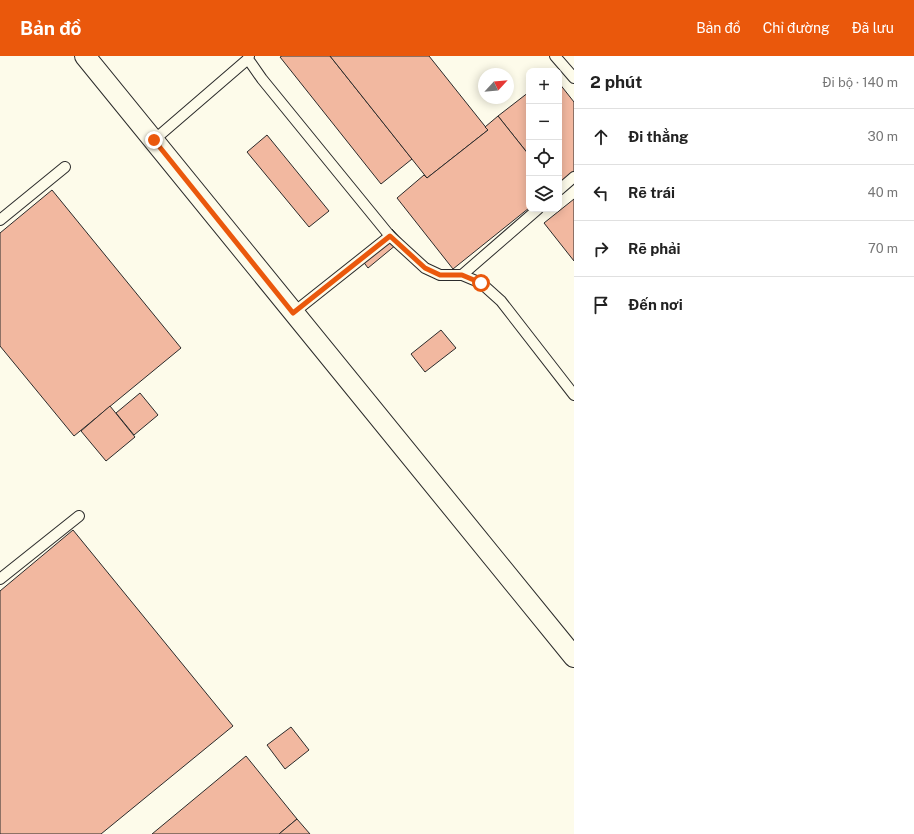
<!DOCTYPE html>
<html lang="vi">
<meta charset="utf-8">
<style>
body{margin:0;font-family:"Public Sans",sans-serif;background:#f2f2f2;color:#222}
.controls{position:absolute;right:12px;top:12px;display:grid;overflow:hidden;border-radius:8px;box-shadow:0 2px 10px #0003}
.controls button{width:36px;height:36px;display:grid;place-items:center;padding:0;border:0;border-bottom:1px solid #e0e0e0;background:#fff;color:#222;font:20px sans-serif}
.compass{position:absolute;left:478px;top:12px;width:36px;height:36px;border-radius:50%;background:#fff;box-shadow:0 2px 10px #0003;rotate:64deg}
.stop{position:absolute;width:12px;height:12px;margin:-9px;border:3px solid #ea580c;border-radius:50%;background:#fff}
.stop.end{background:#ea580c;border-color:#fff;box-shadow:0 1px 4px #0008}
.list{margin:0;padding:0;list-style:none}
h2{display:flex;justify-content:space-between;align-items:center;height:52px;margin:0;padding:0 16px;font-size:17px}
h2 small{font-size:13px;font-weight:400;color:#767676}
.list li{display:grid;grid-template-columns:26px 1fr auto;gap:12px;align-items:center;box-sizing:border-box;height:56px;padding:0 16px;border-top:1px solid #e0e0e0}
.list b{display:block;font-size:15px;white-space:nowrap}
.list em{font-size:13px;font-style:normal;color:#767676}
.icon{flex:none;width:22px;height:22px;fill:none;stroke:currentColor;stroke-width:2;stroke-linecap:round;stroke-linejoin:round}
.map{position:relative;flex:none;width:574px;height:778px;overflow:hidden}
header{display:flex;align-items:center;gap:24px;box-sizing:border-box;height:56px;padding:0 20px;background:#ea580c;color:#fff}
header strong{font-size:19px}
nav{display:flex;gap:22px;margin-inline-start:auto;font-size:14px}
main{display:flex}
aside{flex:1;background:#fff}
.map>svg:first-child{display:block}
</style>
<header>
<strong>Bản đồ</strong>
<nav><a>Bản đồ</a><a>Chỉ đường</a><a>Đã lưu</a></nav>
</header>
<main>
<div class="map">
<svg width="574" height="778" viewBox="0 0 574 778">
<rect width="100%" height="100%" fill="#fdfbea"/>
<!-- building -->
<g fill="#f2b8a0" stroke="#2b2b2b">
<path d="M282 0H330L412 103 381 128 280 1Z"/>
<path d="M330 0H429L488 74 427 122Z"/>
<path d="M559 27 574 46V116L559 128Z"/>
<path d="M529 36V99L498 60Z"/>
<path d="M498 60 529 99V152L453 213 397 142 424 119 427 122 488 74 485 71Z"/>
<path d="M267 79 329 155 309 171 247 96Z"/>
<path d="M52 134 181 292 74 380 0 290V177Z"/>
<path d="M574 143V205L544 167Z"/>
<path d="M392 173 402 184 368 212 359 200Z"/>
<path d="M441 274 456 292 425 316 411 298Z"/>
<path d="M140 337 158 359 134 379 116 357Z"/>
<path d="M110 350 135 381 106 405 81 375Z"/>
<path d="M73 474 233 670 101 778H0V535Z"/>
<path d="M291 671 309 694 285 713 267 689Z"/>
<path d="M246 700 297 763 279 778H152Z"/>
<path d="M297 763 310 778H279Z"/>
</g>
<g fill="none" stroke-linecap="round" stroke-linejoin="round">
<defs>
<g id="lane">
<path d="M249 0 248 3 262 23 390 180 425 212 440 219H462L481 227 501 245 574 339"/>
<path d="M555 0 574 22"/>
<path d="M154 84 248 3"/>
<path d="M559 134 574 121"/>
<path d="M0 164 65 111"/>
<path d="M462 219 538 153"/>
<path d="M293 257 390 180"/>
<path d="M0 523 79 460"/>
</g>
<path id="street" d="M85 0 574 601"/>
</defs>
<!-- lane casing -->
<use href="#lane" stroke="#2b2b2b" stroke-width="12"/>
<!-- street casing -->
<use href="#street" stroke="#2b2b2b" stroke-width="22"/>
<!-- lane -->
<use href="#lane" stroke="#fdfbea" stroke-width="10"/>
<!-- street -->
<use href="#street" stroke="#fdfbea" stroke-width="20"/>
</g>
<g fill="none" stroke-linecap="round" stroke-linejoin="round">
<!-- route -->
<path stroke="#ea580c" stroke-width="5" d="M154 84 293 257 390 180 425 212 440 219H462L481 227"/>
</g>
</svg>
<div class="controls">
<button>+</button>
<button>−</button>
<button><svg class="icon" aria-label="locate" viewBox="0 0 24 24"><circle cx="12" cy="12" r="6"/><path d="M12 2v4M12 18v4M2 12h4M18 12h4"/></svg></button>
<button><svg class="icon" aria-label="layers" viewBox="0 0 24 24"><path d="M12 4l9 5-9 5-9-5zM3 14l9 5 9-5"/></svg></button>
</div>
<svg class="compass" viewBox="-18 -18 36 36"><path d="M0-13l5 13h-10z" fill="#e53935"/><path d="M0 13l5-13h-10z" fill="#767676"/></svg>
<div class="stop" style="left:481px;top:227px"></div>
<div class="stop end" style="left:154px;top:84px"></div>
</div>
<aside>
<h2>2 phút<small>Đi bộ · 140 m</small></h2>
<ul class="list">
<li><svg class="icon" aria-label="ahead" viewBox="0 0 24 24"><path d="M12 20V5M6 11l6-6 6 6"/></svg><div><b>Đi thẳng</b></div><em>30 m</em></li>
<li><svg class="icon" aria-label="left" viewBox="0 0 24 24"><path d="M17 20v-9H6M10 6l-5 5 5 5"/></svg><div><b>Rẽ trái</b></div><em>40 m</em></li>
<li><svg class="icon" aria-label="right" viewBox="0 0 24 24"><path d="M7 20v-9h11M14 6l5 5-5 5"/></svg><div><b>Rẽ phải</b></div><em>70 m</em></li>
<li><svg class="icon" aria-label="arrive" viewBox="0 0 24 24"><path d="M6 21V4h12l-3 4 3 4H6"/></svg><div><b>Đến nơi</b></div></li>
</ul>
</aside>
</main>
